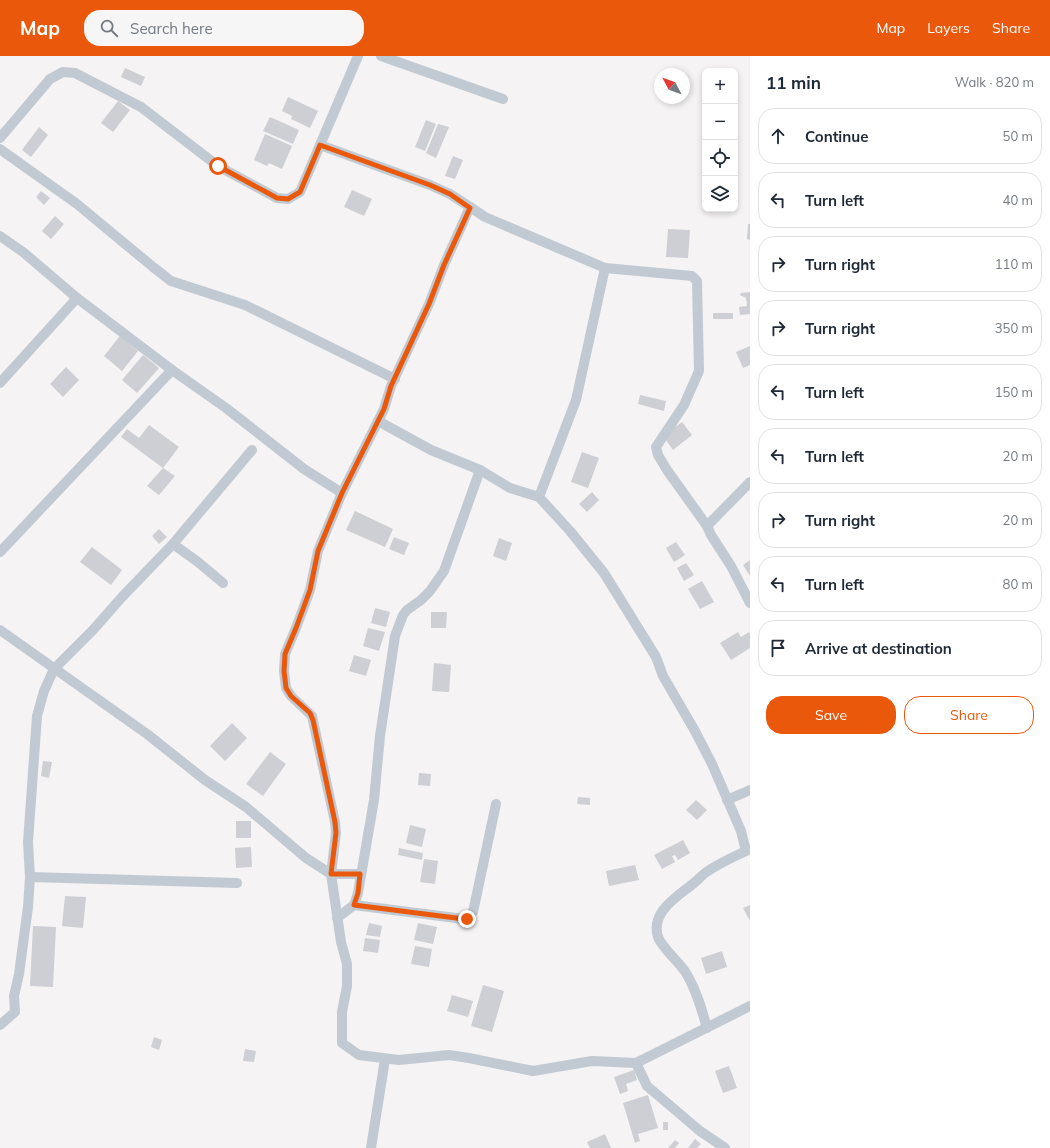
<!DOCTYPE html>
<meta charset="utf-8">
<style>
body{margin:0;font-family:Mulish,sans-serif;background:#f6f6f7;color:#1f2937}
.controls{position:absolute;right:12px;top:12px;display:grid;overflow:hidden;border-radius:8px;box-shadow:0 2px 6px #0003}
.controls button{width:36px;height:36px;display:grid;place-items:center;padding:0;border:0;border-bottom:1px solid #e0e1e3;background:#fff;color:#1f2937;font:20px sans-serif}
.compass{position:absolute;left:654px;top:12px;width:36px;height:36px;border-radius:50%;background:#fff;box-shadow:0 2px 6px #0003;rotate:311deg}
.stop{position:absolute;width:12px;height:12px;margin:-9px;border:3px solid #ea580c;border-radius:50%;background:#fff}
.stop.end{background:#ea580c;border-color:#fff;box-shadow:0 1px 4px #0008}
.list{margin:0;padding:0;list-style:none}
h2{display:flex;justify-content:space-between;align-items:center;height:52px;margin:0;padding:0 16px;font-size:17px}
h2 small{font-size:13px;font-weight:400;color:#747a83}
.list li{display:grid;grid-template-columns:26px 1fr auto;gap:12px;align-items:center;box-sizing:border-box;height:56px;margin:0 8px 8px;padding:0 8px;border:1px solid #e0e1e3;border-radius:16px}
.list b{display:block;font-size:15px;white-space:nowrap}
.list em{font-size:13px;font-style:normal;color:#747a83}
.actions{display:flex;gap:8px;padding:12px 16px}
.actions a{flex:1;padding:9px 0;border:1px solid #ea580c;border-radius:16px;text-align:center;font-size:14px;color:#ea580c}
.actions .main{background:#ea580c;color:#fff}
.icon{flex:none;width:22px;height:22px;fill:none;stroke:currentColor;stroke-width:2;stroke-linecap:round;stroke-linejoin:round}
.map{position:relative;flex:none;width:750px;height:1092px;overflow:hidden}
header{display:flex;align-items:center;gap:24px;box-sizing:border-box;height:56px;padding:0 20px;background:#ea580c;color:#fff}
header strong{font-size:19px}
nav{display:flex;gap:22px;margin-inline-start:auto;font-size:14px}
.search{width:280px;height:36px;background:#f6f6f7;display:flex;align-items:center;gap:10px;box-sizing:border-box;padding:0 14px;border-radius:16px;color:#747a83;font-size:15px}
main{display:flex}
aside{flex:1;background:#fff}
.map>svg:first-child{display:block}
</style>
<header>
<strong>Map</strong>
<div class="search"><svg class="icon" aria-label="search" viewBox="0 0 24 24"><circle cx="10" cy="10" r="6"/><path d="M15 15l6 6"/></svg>Search here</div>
<nav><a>Map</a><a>Layers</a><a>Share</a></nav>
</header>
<main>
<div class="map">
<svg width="750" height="1092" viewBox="0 0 750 1092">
<rect width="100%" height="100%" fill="#f5f3f3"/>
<!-- building -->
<g fill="#cdcfd5">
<path d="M125 12 145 21 141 30 121 21Z"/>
<path d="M288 41 318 55 310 72 291 63 292 60 282 55Z"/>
<path d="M118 45 130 54 113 76 101 67Z"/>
<path d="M270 61 299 74 293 88 263 75Z"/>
<path d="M426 64 436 68 425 95 415 91Z"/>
<path d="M438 68 449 71 436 102 426 97Z"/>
<path d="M39 71 48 79 31 101 22 94Z"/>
<path d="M265 78 292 90 282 113 269 107 267 110 254 104Z"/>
<path d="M453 100 463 104 455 123 445 120Z"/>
<path d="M352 134 372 143 364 160 344 151Z"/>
<path d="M41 135 50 142 44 149 36 141Z"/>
<path d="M55 160 64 168 51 183 42 175Z"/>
<path d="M748 168H750V184L747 183Z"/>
<path d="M668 173 690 174 688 202 666 201Z"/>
<path d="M750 236V258L740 259 739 251 747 250 746 242 740 239 741 237Z"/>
<rect x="713" y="257" width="20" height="6"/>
<path d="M120 280 138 295 122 315 104 300Z"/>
<path d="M750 290V309L743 312 736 296Z"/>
<path d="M143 299 159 312 137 337 122 324Z"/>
<path d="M66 311 79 324 63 341 50 328Z"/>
<path d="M640 339 666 345 664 355 638 348Z"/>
<path d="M682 366 692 379 673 394 663 380Z"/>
<path d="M149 369 179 391 163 412 175 420 159 439 147 430 163 412 121 381 127 373 139 382Z"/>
<path d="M582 396 599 402 588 432 571 426Z"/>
<path d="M592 436 599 444 587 456 579 448Z"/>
<path d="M355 455 393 473 385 491 346 474Z"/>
<path d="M159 473 167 481 159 488 152 480Z"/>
<path d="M394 481 409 487 404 499 389 493Z"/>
<path d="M499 482 512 487 506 505 493 500Z"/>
<path d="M676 486 685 499 674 506 666 492Z"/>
<path d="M92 491 122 514 111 529 80 506Z"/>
<path d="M750 504V520L743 509Z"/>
<path d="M686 507 694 519 684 525 677 512Z"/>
<path d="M702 525 714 546 700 553 688 533Z"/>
<path d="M375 552 390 556 386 571 371 567Z"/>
<path d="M431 556H447L446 572H431Z"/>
<path d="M368 572 385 576 379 595 363 590Z"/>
<path d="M738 576 741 581 749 576 750 578V592L731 604 720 587Z"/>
<path d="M354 599 371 604 366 620 349 615Z"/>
<path d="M434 607 451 609 449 636 432 635Z"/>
<path d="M232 667 247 682 225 705 210 690Z"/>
<path d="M270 696 286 708 263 740 246 728Z"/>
<path d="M43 705 52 706 49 722 41 720Z"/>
<path d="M419 717 431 718 430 730 418 729Z"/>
<path d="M578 741 590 742V749L577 748Z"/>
<path d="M696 744 707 754 697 764 686 754Z"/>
<rect x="236" y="765" width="15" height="17"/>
<path d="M410 769 426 773 422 791 406 787Z"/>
<path d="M683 784 690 797 678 804 675 799 672 800 675 806 662 813 654 799Z"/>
<path d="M251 791 252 811 236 812 235 792Z"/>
<path d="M399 792 423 797 422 804 398 799Z"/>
<path d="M424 803 438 805 435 828 420 826Z"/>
<path d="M635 809 639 824 609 830 606 815Z"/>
<path d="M65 840 86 841 83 872 62 870Z"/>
<path d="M750 849V865L743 852Z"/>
<path d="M369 867 382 870 380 881 366 879Z"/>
<path d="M418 867 437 871 433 888 414 884Z"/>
<path d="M33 870 56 871 53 931 30 930Z"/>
<path d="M365 882 380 884 378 897 363 895Z"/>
<path d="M415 890 432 893 429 911 411 908Z"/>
<path d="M722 895 727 911 706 918 701 902Z"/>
<path d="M483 929 504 935 492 976 471 970Z"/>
<path d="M452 939 473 945 468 961 447 955Z"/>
<path d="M154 981 162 984 159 994 151 991Z"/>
<path d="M245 993 256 995 254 1006 243 1005Z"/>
<path d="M729 1010 737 1032 723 1037 715 1015Z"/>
<path d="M634 1014 637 1024 626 1028 628 1035 620 1038 614 1021Z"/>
<path d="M648 1039 658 1072 638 1078 640 1085 635 1087 623 1047Z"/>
<rect x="663" y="1066" width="5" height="8"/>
<path d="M605 1078 611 1092H590L587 1086Z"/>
<path d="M695 1083 701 1088 697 1092H688Z"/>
<path d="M675 1084 679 1087 675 1092H668Z"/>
</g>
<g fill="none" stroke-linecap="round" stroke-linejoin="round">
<!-- minor -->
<g stroke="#c1cad2" stroke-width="10">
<path d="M381 0 503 43"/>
<path d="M0 82 50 23 63 16 75 17 141 51 218 110 277 142 288 143 300 136 358 0"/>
<path d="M320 89 430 129 450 138 470 151 444 209 429 248 391 330 384 353 342 437 318 495 310 534 296 572 285 598 284 615 286 632 291 640 312 660 335 766 336 777 331 818 341 886 347 908V930L342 956V987L359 999 399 1004 449 999 469 1002 533 1015 592 1005 636 1007 750 950"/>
<path d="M0 93 77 148 153 211 171 225 245 249 395 323"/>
<path d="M470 151 485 161 605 212 692 220 697 225 699 315 684 349 656 391 658 399 667 414 707 470 711 479 731 510 750 547"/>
<path d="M0 180 23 196 77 242 172 314 226 352 304 413 342 437"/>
<path d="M0 327 77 242"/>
<path d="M378 365 431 394 480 414 510 432 539 441 570 475 604 517 656 601 663 620 695 675 712 708 741 775 746 795C733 801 720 807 708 815 703 818 699 823 694 827 678 840 650 856 658 881 662 892 680 907 686 917 696 933 702 954 707 972"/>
<path d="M539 441 576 344 605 212"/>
<path d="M707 470 750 426"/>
<path d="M173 488 198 506 223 527"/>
<path d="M0 496 172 314"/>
<path d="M0 574 147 678 205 724 246 751 306 802 331 818H360"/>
<path d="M727 744 750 734"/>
<path d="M30 821 237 827"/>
<path d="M354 849 464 863 469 861 473 856 496 748"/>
<path d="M337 862 354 849 358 837 374 744 380 680 395 580 403 559 407 554 421 544 430 535 444 515 480 414"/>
<path d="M0 969 15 956 14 940 19 918 28 851 30 821 28 786 37 660 44 635 54 613 93 574 122 541 173 488 252 394"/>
<path d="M636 1007 647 1030 700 1075 725 1092"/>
<path d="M371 1092 385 1003"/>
</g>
</g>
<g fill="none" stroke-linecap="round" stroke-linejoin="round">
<!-- route -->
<path stroke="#ea580c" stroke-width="5" d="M218 110 277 142 288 143 300 136 320 89 430 129 450 138 470 152 444 209 429 248 391 330 384 353 342 437 318 495 310 534 296 572 285 598 284 615 286 632 291 640 310 657 313 664 335 766 336 777 331 818H360L358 837 354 849 464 863H467"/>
</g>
</svg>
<div class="controls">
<button>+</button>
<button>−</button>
<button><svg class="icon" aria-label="locate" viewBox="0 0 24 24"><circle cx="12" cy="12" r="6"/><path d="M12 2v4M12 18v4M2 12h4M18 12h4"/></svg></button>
<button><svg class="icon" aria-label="layers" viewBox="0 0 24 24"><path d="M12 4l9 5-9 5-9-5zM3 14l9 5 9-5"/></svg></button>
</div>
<svg class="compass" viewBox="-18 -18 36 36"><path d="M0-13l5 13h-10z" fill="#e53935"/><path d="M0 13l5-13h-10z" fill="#747a83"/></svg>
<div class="stop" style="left:218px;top:110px"></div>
<div class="stop end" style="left:467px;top:863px"></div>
</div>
<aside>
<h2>11 min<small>Walk · 820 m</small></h2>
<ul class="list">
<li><svg class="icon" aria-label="ahead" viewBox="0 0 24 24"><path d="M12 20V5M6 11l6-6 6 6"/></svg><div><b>Continue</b></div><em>50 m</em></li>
<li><svg class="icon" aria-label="left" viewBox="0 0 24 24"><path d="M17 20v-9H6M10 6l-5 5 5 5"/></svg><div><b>Turn left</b></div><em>40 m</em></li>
<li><svg class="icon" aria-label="right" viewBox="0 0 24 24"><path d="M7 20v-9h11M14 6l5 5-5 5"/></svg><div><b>Turn right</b></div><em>110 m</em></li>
<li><svg class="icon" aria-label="right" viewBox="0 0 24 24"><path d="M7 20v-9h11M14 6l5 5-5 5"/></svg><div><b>Turn right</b></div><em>350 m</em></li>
<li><svg class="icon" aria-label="left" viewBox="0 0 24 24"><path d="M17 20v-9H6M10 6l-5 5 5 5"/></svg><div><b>Turn left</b></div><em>150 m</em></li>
<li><svg class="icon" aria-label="left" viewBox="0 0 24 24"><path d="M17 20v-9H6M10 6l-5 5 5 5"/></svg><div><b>Turn left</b></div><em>20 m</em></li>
<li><svg class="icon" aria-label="right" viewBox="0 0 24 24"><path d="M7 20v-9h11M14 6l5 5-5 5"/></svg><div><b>Turn right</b></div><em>20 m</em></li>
<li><svg class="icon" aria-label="left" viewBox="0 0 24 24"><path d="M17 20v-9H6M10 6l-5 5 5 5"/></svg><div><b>Turn left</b></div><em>80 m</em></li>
<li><svg class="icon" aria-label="arrive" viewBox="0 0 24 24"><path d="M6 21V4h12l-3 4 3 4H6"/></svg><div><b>Arrive at destination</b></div></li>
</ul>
<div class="actions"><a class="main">Save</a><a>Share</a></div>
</aside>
</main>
